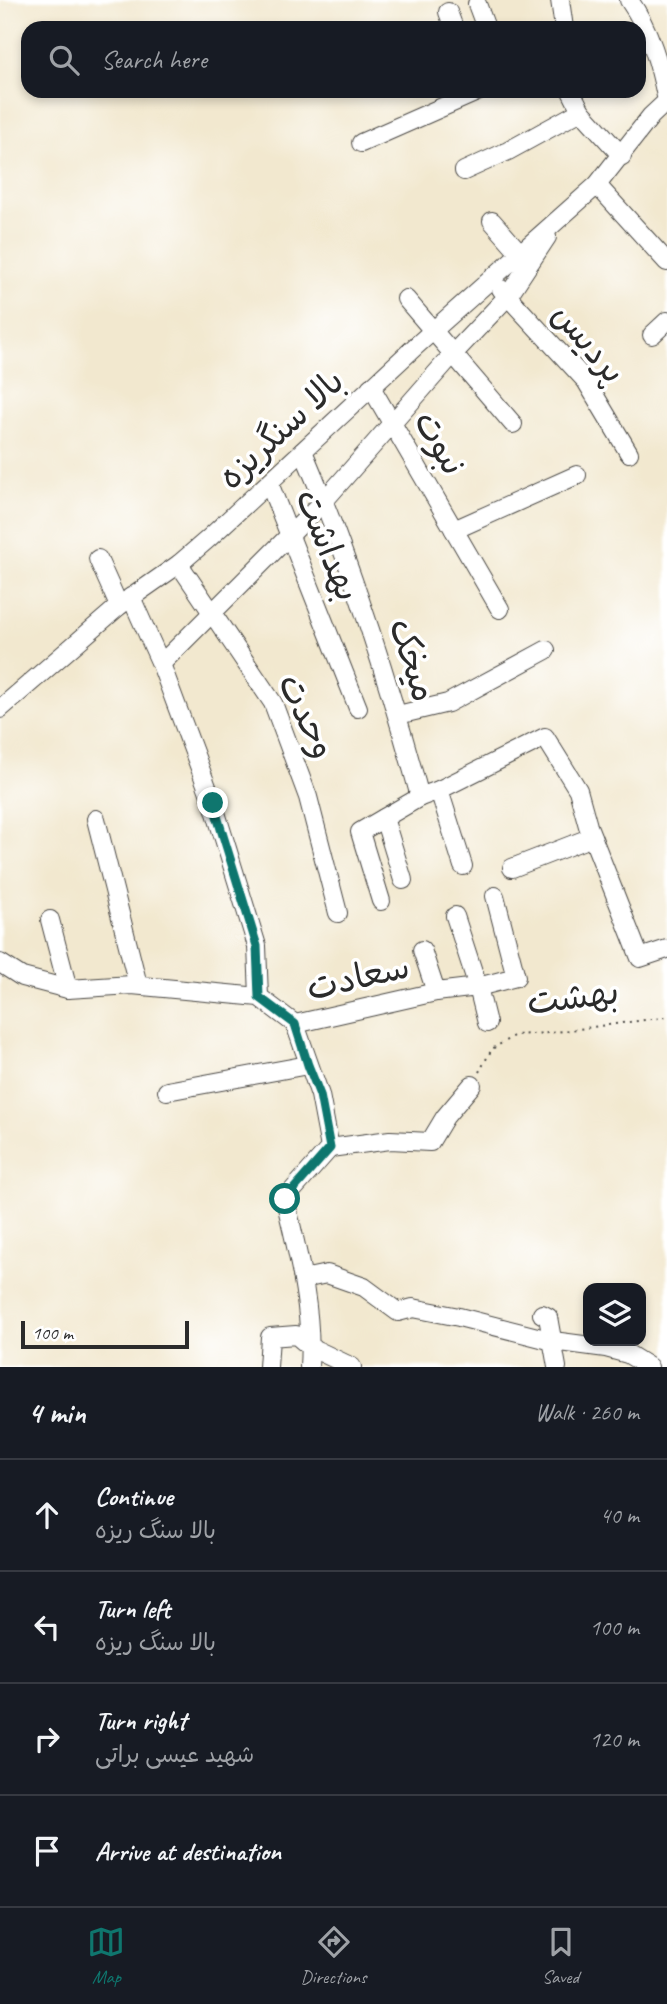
<!DOCTYPE html>
<meta charset="utf-8">
<style>
body{margin:0;font-family:Caveat,"Playpen Sans Arabic",sans-serif;background:#20242c;color:#f1f3f6}
.controls{position:absolute;right:21px;bottom:21px;display:grid;overflow:hidden;border-radius:14px;box-shadow:0 4px 10px #0003}
.controls button{width:63px;height:63px;display:grid;place-items:center;padding:0;border:0;border-bottom:2px solid #363941;background:#171b24;color:#f1f3f6;font:35px sans-serif}
.scale{position:absolute;left:21px;bottom:18px;width:168px;box-sizing:border-box;padding-left:7px;border:4px solid #2b2b2b;border-top:0;font-size:19px;line-height:24px;white-space:nowrap;color:#2b2b2b;-webkit-text-stroke:5px #fff;paint-order:stroke}
.stop{position:absolute;width:21px;height:21px;margin:-16px;border:5px solid #0f766e;border-radius:50%;background:#fff}
.stop.end{background:#0f766e;border-color:#fff;box-shadow:0 2px 7px #0008}
.list{margin:0;padding:0;list-style:none}
h2{display:flex;justify-content:space-between;align-items:center;height:91px;margin:0;padding:0 28px;font-size:30px}
h2 small{font-size:23px;font-weight:400;color:#9ea1a6}
.list li{display:grid;grid-template-columns:46px 1fr auto;gap:21px;align-items:center;box-sizing:border-box;height:112px;padding:0 28px;border-top:2px solid #363941}
.list b{display:block;font-size:26px;white-space:nowrap}
.list p{margin:0;font-size:23px;white-space:nowrap;color:#9ea1a6}
.list em{font-size:23px;font-style:normal;color:#9ea1a6}
.icon{flex:none;width:38px;height:38px;fill:none;stroke:currentColor;stroke-width:2;stroke-linecap:round;stroke-linejoin:round}
.map{position:relative;flex:none;width:667px;height:1367px;overflow:hidden}
.search{position:absolute;background:#171b24;box-shadow:0 4px 10px #0003;left:21px;right:21px;top:21px;height:77px;display:flex;align-items:center;gap:18px;box-sizing:border-box;padding:0 24px;border-radius:21px;color:#9ea1a6;font-size:26px}
.sheet{height:539px;background:#171b24}
nav{display:flex;justify-content:space-around;align-items:center;box-sizing:border-box;height:98px;border-top:2px solid #363941;background:#171b24;font-size:19px;color:#9ea1a6}
nav a{display:grid;justify-items:center;gap:4px}
nav .on{color:#0f766e}
.map>svg:first-child{display:block}
</style>
<div class="map">
<svg width="667" height="1367" viewBox="0 0 667 1367">
<rect width="100%" height="100%" fill="#fff"/>
<filter id="ink" filterUnits="userSpaceOnUse"><feTurbulence type="fractalNoise" baseFrequency=".0143" numOctaves="2"/><feDisplacementMap in="SourceGraphic" scale="14" xChannelSelector="R" yChannelSelector="G"/><feConvolveMatrix kernelMatrix="1 2 1 2 8 2 1 2 1" color-interpolation-filters="sRGB"/></filter>
<filter id="wash" filterUnits="userSpaceOnUse"><feTurbulence type="fractalNoise" baseFrequency=".00686" numOctaves="4" result="noise"/><feDisplacementMap in="SourceGraphic" scale="28" xChannelSelector="R" yChannelSelector="G"/><feGaussianBlur stdDeviation="1.57" result="paint"/><feColorMatrix in="noise" values="0 0 0 0 0 0 0 0 0 0 0 0 0 0 0 0 0 1.4 0 .05"/><feComposite in="paint" operator="in"/></filter>
<g filter="url(#wash)">
<rect width="100%" height="100%" fill="#f2e8cf"/>
</g>
<g filter="url(#ink)">
<g fill="none" stroke-linecap="round" stroke-linejoin="round">
<defs>
<g id="minor">
<path d="M560 0 564 28"/>
<path d="M477 4 486 28"/>
<path d="M448 12 454 28"/>
<path d="M571 91 581 111"/>
<path d="M361 143 479 91"/>
<path d="M464 171 508 151 581 111 622 156"/>
<path d="M597 185 667 262"/>
<path d="M492 221 520 253"/>
<path d="M501 289 586 381 629 453"/>
<path d="M406 299 513 424"/>
<path d="M652 335 667 321"/>
<path d="M371 387 500 609"/>
<path d="M303 451C351 563 388 679 420 797L439 790 463 866"/>
<path d="M269 483 358 708"/>
<path d="M454 530 577 475"/>
<path d="M98 559 119 606"/>
<path d="M179 564 273 703 308 797 338 913"/>
<path d="M131 597 161 664 213 803 257 946 259 997"/>
<path d="M161 664 324 501 453 354 508 296 547 237"/>
<path d="M0 709 119 606 179 564 208 539 417 345 597 185 651 116 667 101C660 65 650 30 629 0"/>
<path d="M398 715 448 703 546 650"/>
<path d="M439 790 545 737 578 790 588 826 640 958 667 949"/>
<path d="M384 818 403 880"/>
<path d="M96 819 138 985"/>
<path d="M512 868 592 837"/>
<path d="M381 901 360 832 420 797"/>
<path d="M455 916 478 987 516 977 495 896"/>
<path d="M50 920 68 989"/>
<path d="M422 950 436 992"/>
<path d="M0 963 22 977 68 989 132 985 259 997 295 1024 320 1095 330 1148 285 1199C298 1254 313 1310 309 1367"/>
<path d="M295 1024 436 992 478 987 487 1023"/>
<path d="M167 1091 308 1065"/>
<path d="M330 1148 390 1140 430 1142 445 1117 472 1085"/>
<path d="M303 1279 327 1274 364 1287 398 1312 413 1308 459 1317 553 1341 606 1348 628 1354 649 1367"/>
<path d="M542 1314 548 1317 557 1367"/>
<path d="M268 1367 270 1337 296 1335 310 1347 352 1367"/>
</g>
</defs>
<!-- minor casing -->
<use href="#minor" stroke="#494744" stroke-width="20"/>
<!-- path -->
<path stroke="#494744" stroke-width="2" stroke-dasharray="2 5" stroke-linecap="butt" d="M479 1072 492 1049 515 1035 548 1033 667 1017"/>
<!-- minor -->
<use href="#minor" stroke="#fff" stroke-width="18"/>
</g>
</g>
<g fill="none" stroke-linecap="round" stroke-linejoin="round" filter="url(#ink)">
<!-- route -->
<path stroke="#0f766e" stroke-width="9" d="M213 803 257 946 259 997 295 1024 308 1065 320 1095 330 1148 285 1199"/>
</g>
<g text-anchor="middle" dominant-baseline="central" stroke-width="7" stroke-linejoin="round" paint-order="stroke">
<!-- street labels -->
<g font-size="35" fill="#2b2b2b" stroke="#fff">
<text transform="translate(589 343) rotate(50)">پردیس</text>
<text transform="translate(281 429) rotate(-43)">بالا سنگریزه</text>
<text transform="translate(440 443) rotate(60)">نبوت</text>
<text transform="translate(328 545) rotate(68)">بهداشت</text>
<text transform="translate(413 660) rotate(72)">میخک</text>
<text transform="translate(307 716) rotate(65)">وحدت</text>
<text transform="translate(358 977) rotate(-13)">سعادت</text>
<text transform="translate(573 997) rotate(-7)">بهشت</text>
</g>
</g>
</svg>
<div class="controls">
<button><svg class="icon" aria-label="layers" viewBox="0 0 24 24"><path d="M12 4l9 5-9 5-9-5zM3 14l9 5 9-5"/></svg></button>
</div>
<div class="scale">100 m</div>
<div class="stop" style="left:285px;top:1199px"></div>
<div class="stop end" style="left:213px;top:803px"></div>
<div class="search"><svg class="icon" aria-label="search" viewBox="0 0 24 24"><circle cx="10" cy="10" r="6"/><path d="M15 15l6 6"/></svg>Search here</div>
</div>
<section class="sheet">
<h2>4 min<small>Walk · 260 m</small></h2>
<ul class="list">
<li><svg class="icon" aria-label="ahead" viewBox="0 0 24 24"><path d="M12 20V5M6 11l6-6 6 6"/></svg><div><b>Continue</b><p>بالا سنگ ریزه</p></div><em>40 m</em></li>
<li><svg class="icon" aria-label="left" viewBox="0 0 24 24"><path d="M17 20v-9H6M10 6l-5 5 5 5"/></svg><div><b>Turn left</b><p>بالا سنگ ریزه</p></div><em>100 m</em></li>
<li><svg class="icon" aria-label="right" viewBox="0 0 24 24"><path d="M7 20v-9h11M14 6l5 5-5 5"/></svg><div><b>Turn right</b><p>شهید عیسی براتی</p></div><em>120 m</em></li>
<li><svg class="icon" aria-label="arrive" viewBox="0 0 24 24"><path d="M6 21V4h12l-3 4 3 4H6"/></svg><div><b>Arrive at destination</b></div></li>
</ul>
</section>
<nav>
<a class="on"><svg class="icon" aria-label="map" viewBox="0 0 24 24"><path d="M3 6l6-2 6 2 6-2v14l-6 2-6-2-6 2zM9 4v14M15 6v14"/></svg>Map</a>
<a><svg class="icon" aria-label="directions" viewBox="0 0 24 24"><path d="M12 3l9 9-9 9-9-9zM9 14v-3h6M13 9l2 2-2 2"/></svg>Directions</a>
<a><svg class="icon" aria-label="saved" viewBox="0 0 24 24"><path d="M7 4h10v16l-5-4-5 4z"/></svg>Saved</a>
</nav>
